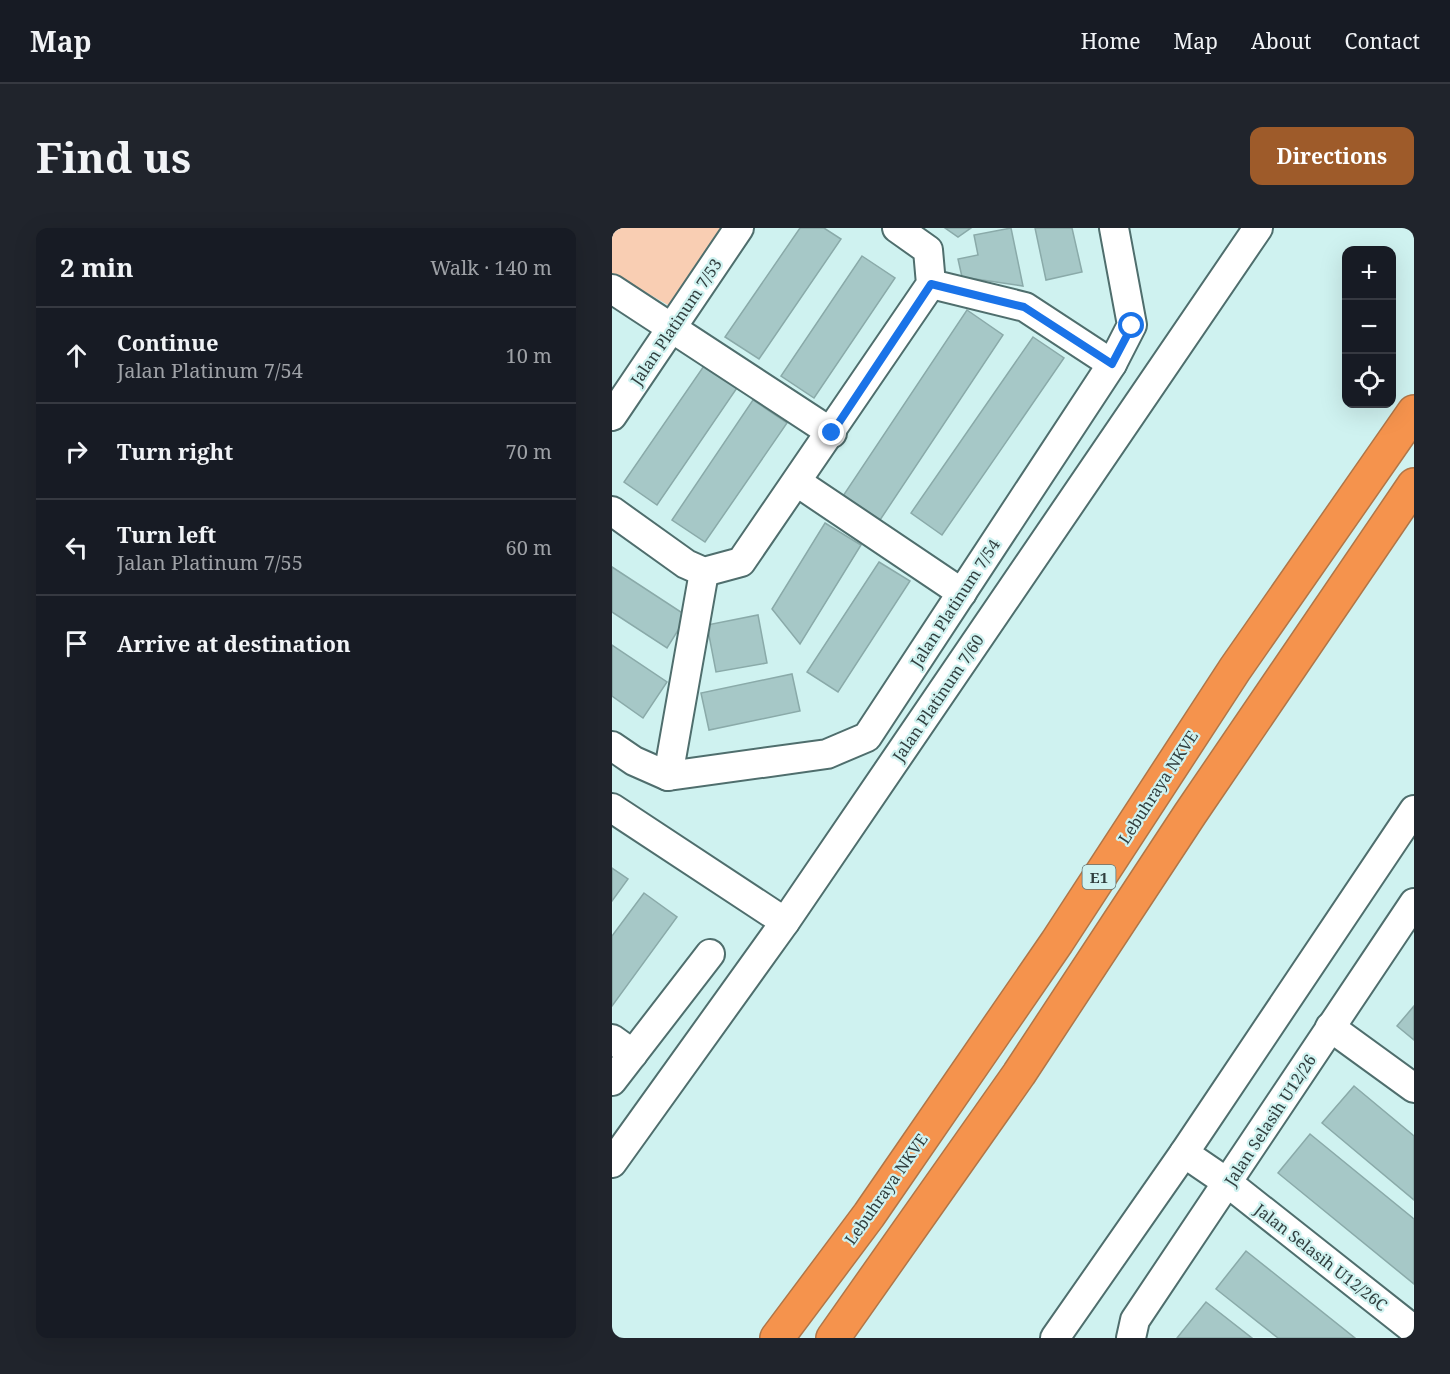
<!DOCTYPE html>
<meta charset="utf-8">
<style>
body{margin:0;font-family:"Noto Serif",serif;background:#20242c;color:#f1f3f6}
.controls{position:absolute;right:18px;top:18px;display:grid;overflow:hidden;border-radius:12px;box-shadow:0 6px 24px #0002}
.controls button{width:54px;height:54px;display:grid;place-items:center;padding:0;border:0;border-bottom:2px solid #363941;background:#171b24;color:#f1f3f6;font:30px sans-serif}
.stop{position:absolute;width:18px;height:18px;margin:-14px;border:4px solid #1a73e8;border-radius:50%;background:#fff}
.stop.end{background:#1a73e8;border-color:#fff;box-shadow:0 2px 6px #0008}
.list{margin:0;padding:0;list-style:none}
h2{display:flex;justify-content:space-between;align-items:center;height:78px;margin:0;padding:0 24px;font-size:26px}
h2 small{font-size:20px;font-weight:400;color:#9ea1a6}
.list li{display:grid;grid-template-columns:39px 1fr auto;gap:18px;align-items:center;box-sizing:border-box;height:96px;padding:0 24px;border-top:2px solid #363941}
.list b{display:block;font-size:22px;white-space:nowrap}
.list p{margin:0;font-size:20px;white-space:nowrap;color:#9ea1a6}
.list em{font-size:20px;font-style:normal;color:#9ea1a6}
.icon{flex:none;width:33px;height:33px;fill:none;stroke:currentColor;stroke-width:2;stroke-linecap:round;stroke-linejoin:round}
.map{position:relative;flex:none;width:802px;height:1110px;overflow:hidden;border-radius:12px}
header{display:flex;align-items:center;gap:36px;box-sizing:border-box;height:84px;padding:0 30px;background:#171b24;border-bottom:2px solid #363941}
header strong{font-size:28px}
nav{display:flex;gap:33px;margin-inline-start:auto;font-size:21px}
.intro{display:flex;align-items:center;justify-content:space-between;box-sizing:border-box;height:144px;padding:0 36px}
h1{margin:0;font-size:42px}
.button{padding:15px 27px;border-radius:12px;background:#9e5b2a;color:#fff;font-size:21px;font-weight:700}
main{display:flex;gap:36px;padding:0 36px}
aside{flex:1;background:#171b24;border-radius:12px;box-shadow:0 6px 24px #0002}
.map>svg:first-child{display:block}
</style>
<header>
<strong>Map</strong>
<nav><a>Home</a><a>Map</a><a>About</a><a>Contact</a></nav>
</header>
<div class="intro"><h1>Find us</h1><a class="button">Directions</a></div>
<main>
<aside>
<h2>2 min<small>Walk · 140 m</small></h2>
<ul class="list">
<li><svg class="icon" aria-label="ahead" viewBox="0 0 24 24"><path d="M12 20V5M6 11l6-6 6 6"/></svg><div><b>Continue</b><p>Jalan Platinum 7/54</p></div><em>10 m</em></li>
<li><svg class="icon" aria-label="right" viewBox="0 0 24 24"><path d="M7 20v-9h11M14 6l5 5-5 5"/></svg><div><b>Turn right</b></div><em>70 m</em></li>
<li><svg class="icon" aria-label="left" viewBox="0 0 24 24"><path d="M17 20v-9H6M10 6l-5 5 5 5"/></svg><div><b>Turn left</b><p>Jalan Platinum 7/55</p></div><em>60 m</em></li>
<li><svg class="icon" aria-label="arrive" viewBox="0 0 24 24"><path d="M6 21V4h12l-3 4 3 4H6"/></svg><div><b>Arrive at destination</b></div></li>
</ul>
</aside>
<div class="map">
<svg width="802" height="1110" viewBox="0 0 802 1110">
<rect width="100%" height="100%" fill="#cff2f0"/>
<!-- green -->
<path fill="#f9ceb3" d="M0 0H117L63 81 0 45Z"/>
<!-- building -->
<g fill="#a6c8c7" stroke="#8aaaa9" stroke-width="1.5">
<path d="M188 0H212L229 11 147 131 113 109Z"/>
<path d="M333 0H359L346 9Z"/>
<path d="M399 0 411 58 350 49 346 31 366 27 362 7Z"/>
<path d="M423 0H460L470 44 434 52Z"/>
<path d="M250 28 283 50 202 170 169 148Z"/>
<path d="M355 82 391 107 268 292 231 268Z"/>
<path d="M421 109 452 130 330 307 299 285Z"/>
<path d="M94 135 127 157 45 277 12 254Z"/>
<path d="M141 172 175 195 93 314 60 292Z"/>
<path d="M213 295 249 317 188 416 160 381Z"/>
<path d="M267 334 298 353 226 464 195 444Z"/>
<path d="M0 339 75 388 55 420 0 384Z"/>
<path d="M146 387 155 435 104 444 95 397Z"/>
<path d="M0 417 55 454 31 490 0 468Z"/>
<path d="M180 446 188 483 97 502 89 465Z"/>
<path d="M0 640 16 651 0 673Z"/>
<path d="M32 665 65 689 0 778V708Z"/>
<path d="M802 778V812L785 798Z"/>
<path d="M742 858 802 908V972L710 895Z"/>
<path d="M698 906 802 991V1056L666 945Z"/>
<path d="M634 1023 743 1110H666L604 1061Z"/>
<path d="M594 1074 640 1110H565Z"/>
</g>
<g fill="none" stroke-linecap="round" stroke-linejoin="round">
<defs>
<g id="minor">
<path d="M319 56 413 79 500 136"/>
<path d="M0 61 220 205"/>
<path d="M0 188 127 0"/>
<path d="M185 254 350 365"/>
<path d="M0 283 74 336 92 344 129 334 319 56 316 22 285 0"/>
<path d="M0 518 22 533 56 548 215 526 255 509 500 136 520 97 502 0"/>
<path d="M56 548 92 344"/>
<path d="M0 580 173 694"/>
<path d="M718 799 802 860"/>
<path d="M0 811 21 826"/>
<path d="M0 853 98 726"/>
<path d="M572 925 616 955 802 1102"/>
<path d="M0 935 173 694 646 0"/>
<path d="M443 1110 572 925 802 582"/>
<path d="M519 1110 523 1092 802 675"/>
</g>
<g id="highway">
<path d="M165 1110 257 987 445 714 623 441 802 184"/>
<path d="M221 1110 407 846 578 586 802 257"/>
</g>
</defs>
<!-- minor casing -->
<use href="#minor" stroke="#4f6e6d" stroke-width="32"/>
<!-- highway casing -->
<use href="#highway" stroke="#b07648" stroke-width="36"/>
<!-- minor -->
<use href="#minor" stroke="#fff" stroke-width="28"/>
<!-- highway -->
<use href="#highway" stroke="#f5934d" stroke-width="33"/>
</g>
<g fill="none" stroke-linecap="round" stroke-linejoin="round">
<!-- route -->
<path stroke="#1a73e8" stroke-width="8" d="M220 205 319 56 412 79 500 136 520 98"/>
</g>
<g text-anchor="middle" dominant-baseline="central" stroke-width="4.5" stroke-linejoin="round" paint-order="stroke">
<!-- shield labels -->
<rect fill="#cff2f0" stroke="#607574" stroke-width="1.5" x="470.5" y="637" width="33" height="24" rx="4.5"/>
<g font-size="15" font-weight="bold" fill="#313f3f">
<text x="487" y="649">E1</text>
</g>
<!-- street labels -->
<g font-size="16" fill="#313f3f" stroke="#cff2f0">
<text transform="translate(64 94) rotate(-56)">Jalan Platinum 7/53</text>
<text transform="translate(343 375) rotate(-57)">Jalan Platinum 7/54</text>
<text transform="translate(326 470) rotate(-56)">Jalan Platinum 7/60</text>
<text transform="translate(546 559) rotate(-57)">Lebuhraya NKVE</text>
<text transform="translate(658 892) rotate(-57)">Jalan Selasih U12/26</text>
<text transform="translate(274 961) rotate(-55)">Lebuhraya NKVE</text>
<text transform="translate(709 1029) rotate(38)">Jalan Selasih U12/26C</text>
</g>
</g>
</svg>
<div class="controls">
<button>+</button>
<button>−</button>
<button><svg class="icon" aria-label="locate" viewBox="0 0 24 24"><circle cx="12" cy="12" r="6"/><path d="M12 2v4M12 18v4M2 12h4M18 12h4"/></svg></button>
</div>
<div class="stop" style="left:520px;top:98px"></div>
<div class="stop end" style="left:220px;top:205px"></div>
</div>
</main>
